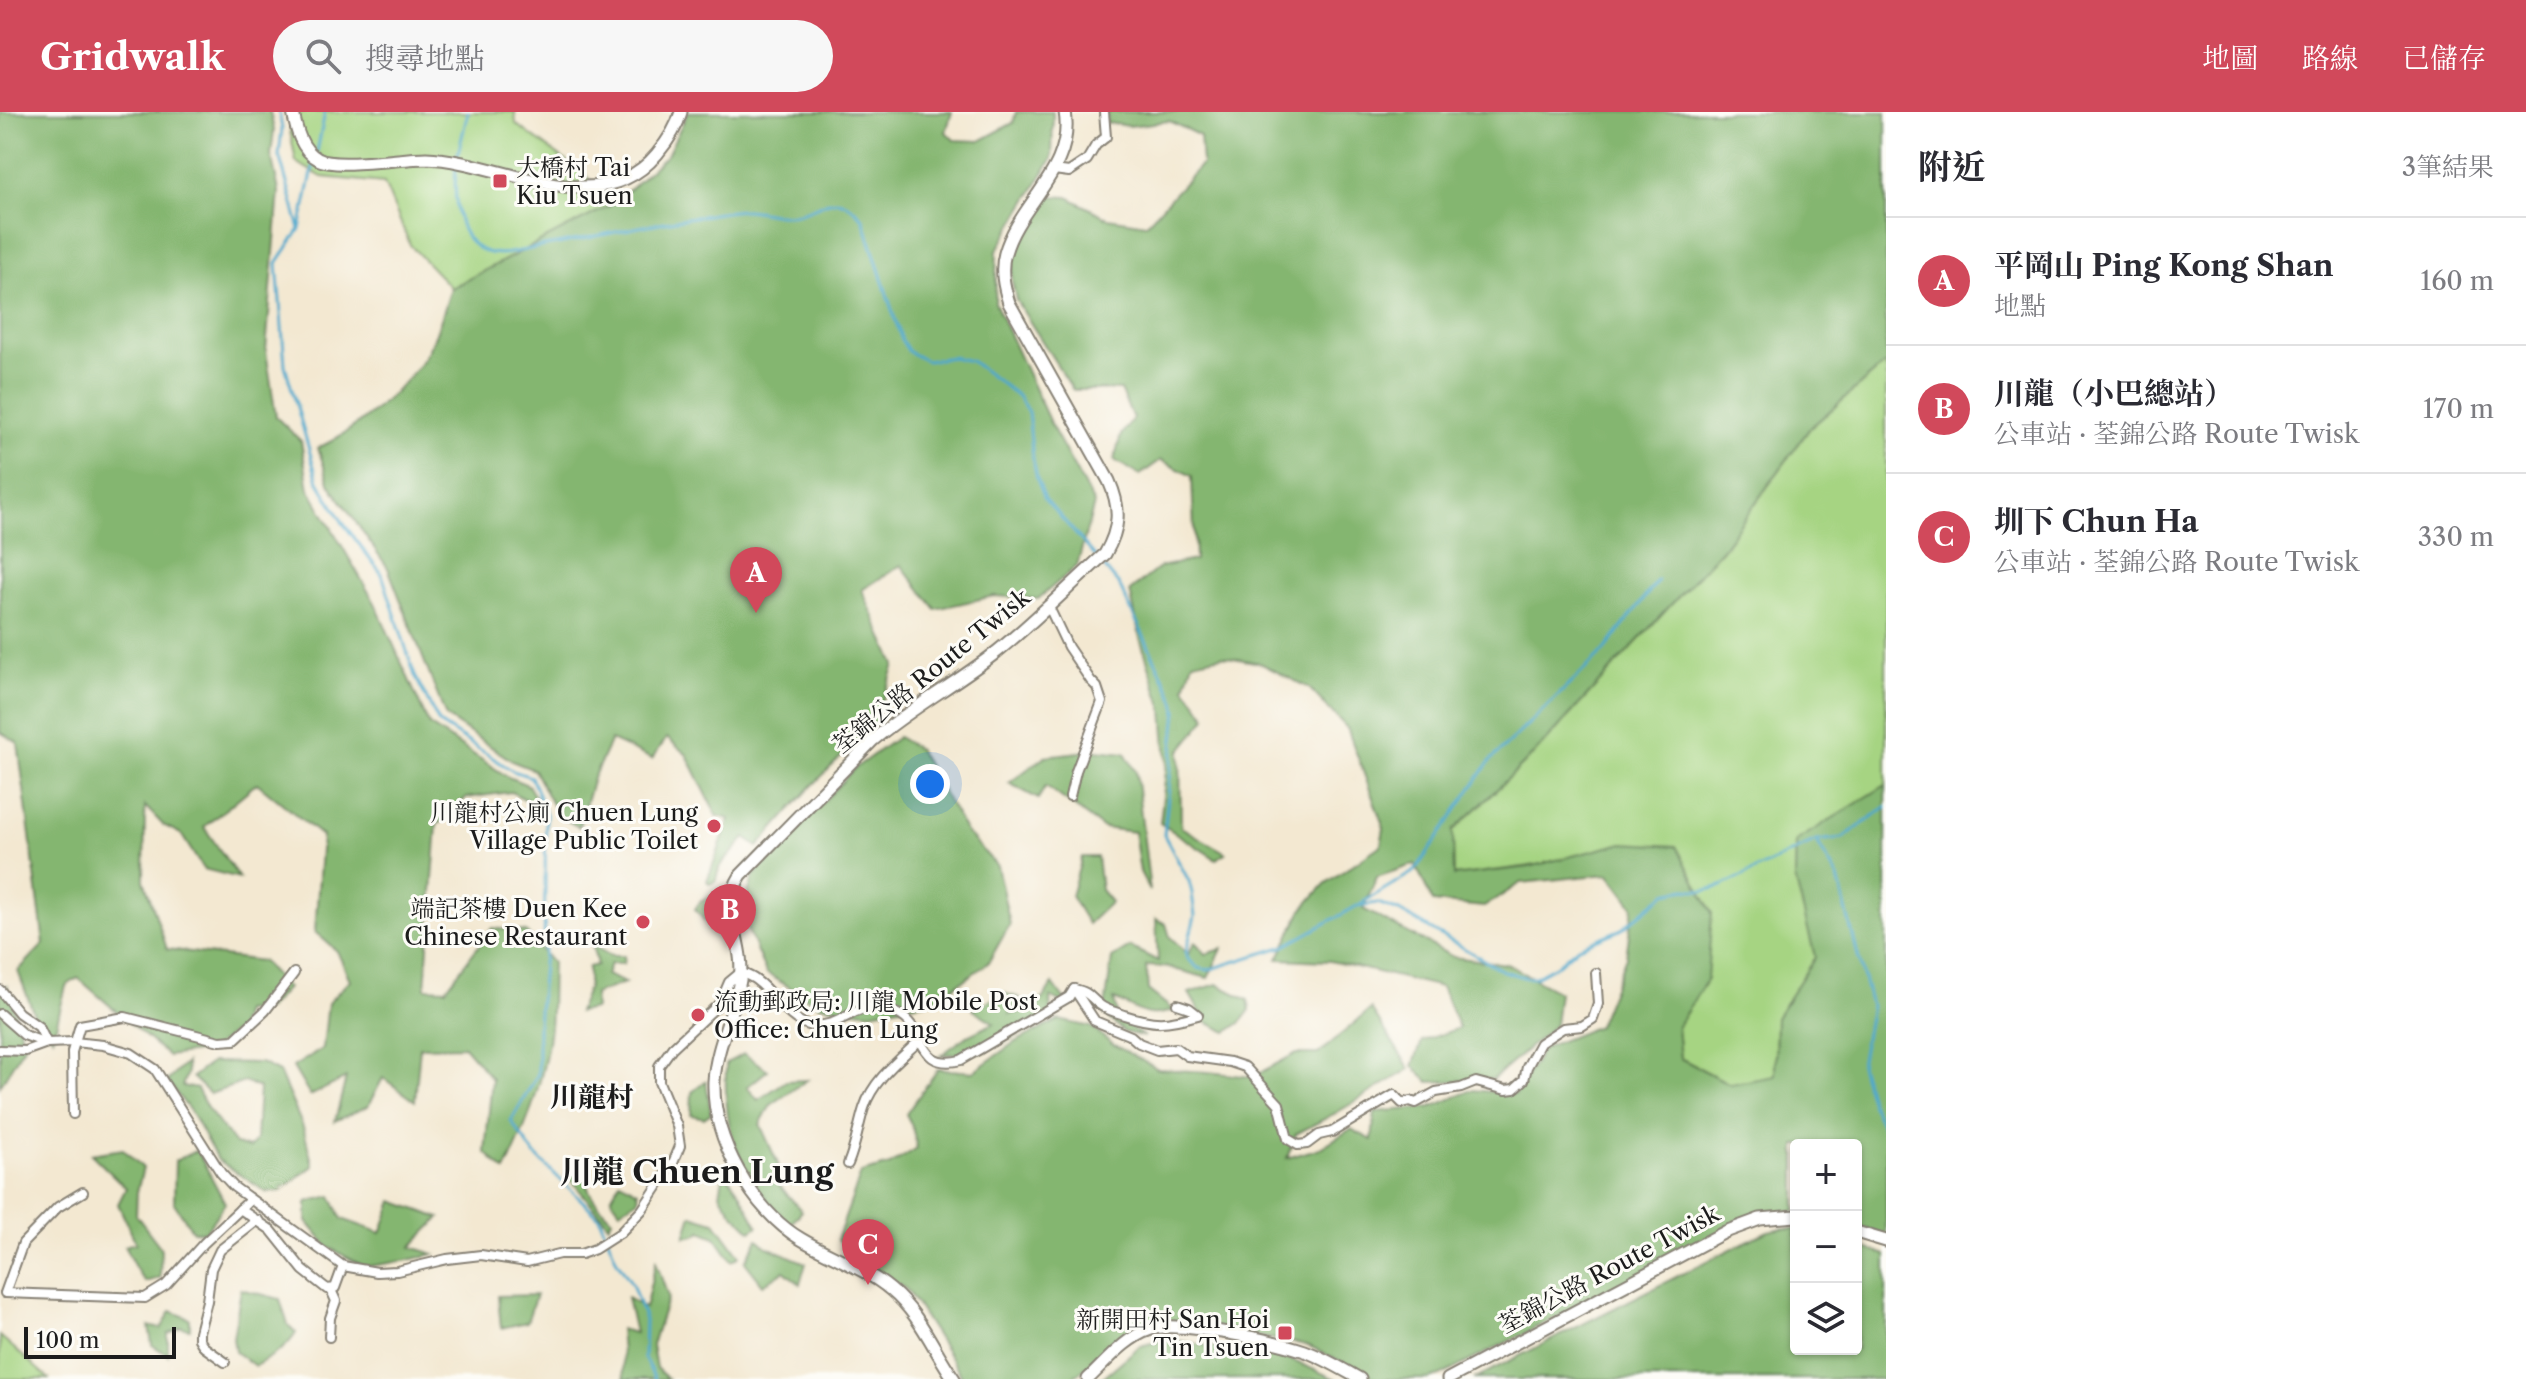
<!DOCTYPE html>
<html lang="zh-TW">
<meta charset="utf-8">
<style>
body{margin:0;font-family:"Libre Caslon Text","Noto Serif TC",serif;background:#f7f7f7;color:#2b2b33}
.controls{position:absolute;right:24px;bottom:24px;display:grid;overflow:hidden;border-radius:8px;box-shadow:0 2px 6px #0004}
.controls button{width:72px;height:72px;display:grid;place-items:center;padding:0;border:0;border-bottom:2px solid #e1e1e2;background:#fff;color:#2b2b33;font:40px sans-serif}
.scale{position:absolute;left:24px;bottom:20px;width:152px;box-sizing:border-box;padding-left:8px;border:4px solid #1c1c1c;border-top:0;font-size:22px;line-height:28px;white-space:nowrap;color:#1c1c1c;-webkit-text-stroke:6px #fdfcf7;paint-order:stroke}
.you{position:absolute;left:930px;top:672px;width:28px;height:28px;margin:-20px;border:6px solid #fff;border-radius:50%;background:#1a73e8;box-shadow:0 0 0 12px #1a73e833}
.badge{display:grid;place-items:center;width:52px;height:52px;border-radius:50%;background:#d1495b;color:#fff;font-size:26px;font-weight:700}
.pin{position:absolute;translate:-50% -66px;filter:drop-shadow(0 2px 4px #0008)}
.pin::after{content:'';position:absolute;top:42px;width:28px;height:24px;background:inherit;clip-path:polygon(0 0,100% 0,50% 100%)}
.list{margin:0;padding:0;list-style:none}
h2{display:flex;justify-content:space-between;align-items:center;height:104px;margin:0;padding:0 32px;font-size:34px}
h2 small{font-size:26px;font-weight:400;color:#7c7c81}
.list li{display:grid;grid-template-columns:52px 1fr auto;gap:24px;align-items:center;box-sizing:border-box;height:128px;padding:0 32px;border-top:2px solid #e1e1e2}
.list b{display:block;font-size:30px;white-space:nowrap}
.list p{margin:0;font-size:26px;white-space:nowrap;color:#7c7c81}
.list em{font-size:26px;font-style:normal;color:#7c7c81}
.icon{flex:none;width:44px;height:44px;fill:none;stroke:currentColor;stroke-width:2;stroke-linecap:round;stroke-linejoin:round}
.map{position:relative;flex:none;width:1886px;height:1267px;overflow:hidden}
header{display:flex;align-items:center;gap:48px;box-sizing:border-box;height:112px;padding:0 40px;background:#d1495b;color:#fff}
header strong{font-size:38px}
nav{display:flex;gap:44px;margin-inline-start:auto;font-size:28px}
.search{width:560px;height:72px;background:#f7f7f7;display:flex;align-items:center;gap:20px;box-sizing:border-box;padding:0 28px;border-radius:44px;color:#7c7c81;font-size:30px}
main{display:flex}
aside{flex:1;background:#fff}
.map>svg:first-child{display:block}
</style>
<header>
<strong>Gridwalk</strong>
<div class="search"><svg class="icon" aria-label="search" viewBox="0 0 24 24"><circle cx="10" cy="10" r="6"/><path d="M15 15l6 6"/></svg>搜尋地點</div>
<nav><a>地圖</a><a>路線</a><a>已儲存</a></nav>
</header>
<main>
<div class="map">
<svg width="1886" height="1267" viewBox="0 0 1886 1267">
<rect width="100%" height="100%" fill="#fdfcf7"/>
<filter id="ink" filterUnits="userSpaceOnUse"><feTurbulence type="fractalNoise" baseFrequency=".0125" numOctaves="2"/><feDisplacementMap in="SourceGraphic" scale="16" xChannelSelector="R" yChannelSelector="G"/><feConvolveMatrix kernelMatrix="1 2 1 2 8 2 1 2 1" color-interpolation-filters="sRGB"/></filter>
<filter id="wash" filterUnits="userSpaceOnUse"><feTurbulence type="fractalNoise" baseFrequency=".006" numOctaves="4" result="noise"/><feDisplacementMap in="SourceGraphic" scale="32" xChannelSelector="R" yChannelSelector="G"/><feGaussianBlur stdDeviation="1.8" result="paint"/><feColorMatrix in="noise" values="0 0 0 0 0 0 0 0 0 0 0 0 0 0 0 0 0 1.4 0 .05"/><feComposite in="paint" operator="in"/></filter>
<g filter="url(#wash)">
<rect width="100%" height="100%" fill="#f3e8d1"/>
<!-- green -->
<g fill="#a6d482" stroke="#61784f" stroke-width="2">
<path d="M295 0H515L516 12 584 62 615 91 451 176 410 133 384 71 322 65 296 50 290 19Z"/>
<path d="M1886 251V673L1796 730 1795 766 1816 845 1776 906 1775 965 1730 972 1680 946 1677 915 1707 867 1676 735 1453 764V719L1535 641 1722 437 1810 316Z"/>
<path d="M0 1224 48 1266 50 1267H0Z"/>
</g>
<!-- forest -->
<g fill="#84b670" stroke="#506946" stroke-width="2">
<path d="M0 0H270L274 18 271 43 279 79 266 239 276 305 301 329 309 377 375 491 429 613 508 665 528 673 541 695 511 680 466 686 437 713 425 876 446 877 492 816 526 820 552 851C551 872 552 894 550 915 545 964 527 1015 505 1059L485 1040 492 967 464 934 420 935 415 989 383 966 368 994 335 1009 346 966 310 984 293 955 323 936 328 891 350 868 337 839 315 820 322 724 257 671 204 715 239 766 203 757 181 722 163 713 145 694 144 768 167 837 262 849 287 876 268 897 244 899 239 916 211 938 168 944 78 866 66 874 53 926 35 905 18 859 44 832 18 631 0 620Z"/>
<path d="M688 0H952L946 20 954 28 980 29 1013 11 1016 0H1053L1052 47 997 139 995 191 1052 315 1094 392 1077 454 1038 487 994 484 936 497 901 453 862 478 895 553 874 612 809 677 758 735 745 726 719 756 716 769 710 772 707 769 730 707 717 704 687 643 667 626 652 647 611 628 593 666 579 715 558 704 534 658 514 650 446 605 388 456 330 373 318 336C353 320 396 283 420 252 435 231 443 201 451 176L615 91 667 43Z"/>
<path d="M1107 0H1886V251L1810 316 1722 437 1535 641 1453 719 1454 764 1529 755 1623 731 1676 734 1712 800 1707 867 1677 915 1680 946 1730 972 1775 964 1776 906 1815 845 1795 766 1796 729 1886 673V1124L1856 1113V1033H1796V1099L1763 1101 1440 1264 1428 1267H1378L1307 1233 1168 1209 1145 1212 1131 1218 1071 1267H964L907 1178 862 1149 837 1128 861 1061 890 1053 917 1036 912 1014 906 1002 938 957 973 960 1015 930 1059 908 1091 915 1112 932 1158 957 1208 960 1252 965 1295 942H1318L1371 897 1410 957 1336 1001 1296 1022 1287 1046 1320 1036 1351 1017 1372 1028 1375 1000 1432 995 1472 978 1516 982 1543 936 1598 914 1626 845 1633 794 1609 762 1521 771 1484 795 1433 790 1415 752 1377 765 1363 797 1453 845 1507 852 1559 880 1555 913 1493 967 1429 970 1413 954 1422 929 1459 916 1441 875 1330 849 1278 847 1302 798 1325 772 1381 733 1384 716 1347 616 1309 576 1260 551 1222 544 1193 550 1185 575 1207 605 1180 639 1181 715 1226 741 1216 747 1160 711 1167 650 1163 597 1140 526 1130 479 1160 455 1195 448 1192 364 1161 348 1140 363 1114 348 1121 323 1133 306 1120 278H1073L1016 188 1012 169 1013 143 1020 126 1047 84 1068 85 1108 106 1146 112 1202 52 1200 24 1169 9 1129 14 1106 11Z"/>
<path d="M898 625 918 637 966 720 997 754 1010 812 988 851 933 889 871 900 819 893 766 861 741 802 754 763 855 656Z"/>
<path d="M1097 638 1125 641 1136 660 1150 779 1140 760 1134 720 1103 716 1046 674 1038 687 1009 671 1045 644Z"/>
<path d="M1082 745H1097L1101 778 1111 790 1088 812 1071 784Z"/>
<path d="M722 778 723 790 720 810 707 812 695 797 700 790Z"/>
<path d="M1156 807 1166 812 1170 825 1188 842 1195 830 1206 842 1222 837 1208 866 1166 855 1146 854 1148 878 1173 898C1146 909 1138 897 1114 887L1118 907 1145 925 1124 920 1104 902 1112 846 1130 835 1158 849Z"/>
<path d="M592 833 611 844H624L623 852H610L606 863 625 871 594 882 595 897 578 900 588 875V855L597 853Z"/>
<path d="M1053 872 1069 894 1050 885 1051 906 985 940 941 943 967 924 994 911 973 897 1004 881 1020 886 1010 902 1034 898Z"/>
<path d="M1217 872 1248 888 1250 898 1240 911 1227 920 1206 910 1189 881Z"/>
<path d="M7 873 24 934 0 974V876Z"/>
<path d="M744 942 768 958 747 975 758 988 786 969 807 968 771 993 760 1012 778 1052V1072L802 1099 791 1112C758 1084 730 1038 727 995 725 980 726 965 726 951Z"/>
<path d="M212 950 261 951 279 960 303 1015 313 1054 280 1079 266 1080 217 1047 190 999 167 969 186 951 187 961 182 974 197 977 207 996 235 1032 249 1036 256 1028 259 976 244 970 210 982 192 965Z"/>
<path d="M706 969 711 1001 704 1006 691 1003 692 980Z"/>
<path d="M123 1037 143 1056 137 1080 136 1103 161 1136 160 1166 145 1170 136 1157 124 1134 136 1131 118 1092 126 1076 91 1042Z"/>
<path d="M197 1038 225 1091 205 1120 193 1119 174 1091 175 1049Z"/>
<path d="M569 1052 583 1056C587 1082 594 1089 612 1107L609 1113 566 1062Z"/>
<path d="M724 1059 740 1081 758 1114 751 1119 732 1100 720 1082Z"/>
<path d="M620 1069 638 1079 639 1087 620 1098 611 1086Z"/>
<path d="M331 1084 342 1107 381 1121 393 1089 440 1106 411 1135 434 1142 409 1148 365 1155 328 1135 307 1110V1090Z"/>
<path d="M692 1103 715 1110 740 1144 732 1149 715 1125 701 1119 695 1123 685 1125Z"/>
<path d="M1783 1116 1796 1117V1237H1856V1133L1886 1143V1267H1474L1753 1126 1768 1119Z"/>
<path d="M758 1127 767 1135 806 1151 800 1172 784 1159 763 1173 745 1150Z"/>
<path d="M656 1149 668 1185 652 1233 656 1256 668 1267H624L620 1217 635 1221 627 1186 645 1196Z"/>
<path d="M241 1177 280 1187 288 1213 296 1221C287 1237 270 1245 255 1254L235 1240 233 1226Z"/>
<path d="M536 1183 527 1210 501 1216 498 1184Z"/>
<path d="M171 1199 190 1207V1217L181 1215 168 1222V1243L152 1233 149 1214 161 1217Z"/>
<path d="M1168 1227 1291 1248 1336 1267H1101L1140 1234Z"/>
</g>
<g fill="none" stroke-linecap="round" stroke-linejoin="round">
<!-- stream -->
<g stroke="#4ea8cc" stroke-width="3">
<path d="M279 0 282 17 279 43 300 117"/>
<path d="M317 40 325 0"/>
<path d="M457 46 468 0"/>
<path d="M315 47 300 117 277 151 285 253 318 369 343 411 382 462 415 564 439 611 513 659 531 665 546 702 544 840 538 912V962L511 1009 534 1042 599 1105 617 1149 632 1172 645 1208 644 1246 655 1267"/>
<path d="M456 53C454 80 454 129 486 140 501 145 525 138 540 135 597 126 651 110 708 103 720 101 733 98 745 98 759 98 773 104 787 103 822 102 832 70 863 107L902 229 909 240 927 249 952 245 971 249 1018 284 1028 300 1033 347 1037 367 1045 387 1096 445"/>
<path d="M1101 451 1119 473 1175 589 1177 599 1164 723 1189 769 1192 781 1195 804 1186 840 1188 847 1198 856 1208 858 1285 834 1357 794 1378 791 1399 799 1503 859 1527 866 1535 865 1557 853 1578 835 1622 817 1666 781 1686 777 1703 779 1722 774 1816 729 1843 726 1886 695"/>
<path d="M1817 730 1838 766 1871 894 1860 953 1871 991 1886 1021"/>
<path d="M1360 792 1415 759 1490 649 1605 538 1658 468"/>
</g>
</g>
</g>
<g filter="url(#ink)">
<g fill="none" stroke-linecap="round" stroke-linejoin="round">
<defs>
<g id="street">
<path d="M1054 58 1069 60 1087 48 1096 33 1106 25 1104 0"/>
<path d="M1048 493 1068 535 1091 569 1097 575 1102 590 1076 659 1070 684"/>
<path d="M1074 877 1095 909 1131 924 1139 931 1157 938 1176 936 1187 944 1230 950 1245 955 1279 992 1288 1027 1298 1033 1307 1032 1319 1023 1332 1020 1394 983 1402 991 1410 989 1416 991 1436 980 1461 976 1476 970 1506 978 1514 977 1524 968 1527 955 1540 931 1563 916 1582 914 1593 907 1598 892 1596 861"/>
<path d="M0 878 19 901 39 915 47 931"/>
<path d="M0 902 24 923 46 931"/>
<path d="M0 938 25 939 47 931 74 930 103 933 131 941 155 957 221 1061 234 1075 343 1154 377 1160 397 1159 447 1147 481 1143 527 1150 559 1142H581L595 1137 620 1121 642 1098 673 1051 680 1034 677 1014 659 970V954L672 936 720 891 729 870 741 860C746 863 753 865 757 869 774 881 788 909 809 913 838 917 851 896 874 895 881 894 892 899 898 902 927 916 915 959 961 948L1069 885 1074 877C1091 881 1088 884 1100 893 1106 898 1116 900 1124 903 1155 913 1166 912 1198 903L1189 896 1177 892"/>
<path d="M73 1002 72 940 80 913 125 905 220 929 234 928 265 899 294 861"/>
<path d="M848 1052C856 1033 858 1015 864 996 873 968 899 948 920 928"/>
<path d="M83 1080 58 1095 23 1131 5 1181 145 1186 166 1173 204 1131 250 1088"/>
<path d="M240 1097 271 1118 303 1158 327 1177 335 1176 343 1154"/>
<path d="M329 1225 330 1206 336 1189 331 1178"/>
<path d="M225 1250 204 1235 199 1227V1220L207 1189 211 1157 220 1138 258 1108"/>
</g>
<g id="secondary">
<path d="M293 0C296 17 301 38 318 47 335 57 402 46 426 46 501 48 598 113 657 42 667 30 677 15 681 0"/>
<path d="M1856 1120 1886 1129"/>
<path d="M954 1267C933 1237 920 1202 891 1178 865 1156 831 1145 801 1127 752 1098 712 1026 714 969 716 934 734 902 740 868 746 830 718 798 741 763L873 628C911 596 955 572 994 542 1033 511 1068 475 1105 442 1120 416 1121 396 1109 369L1009 191C1004 175 1000 158 1005 141 1019 91 1075 58 1065 0"/>
<path d="M1088 1267C1107 1249 1126 1225 1151 1217 1178 1208 1276 1229 1305 1239 1324 1246 1342 1257 1360 1267"/>
<path d="M1448 1267 1725 1120 1760 1107 1796 1104"/>
</g>
</defs>
<!-- street casing -->
<use href="#street" stroke="#888276" stroke-width="12"/>
<!-- secondary casing -->
<use href="#secondary" stroke="#888276" stroke-width="15"/>
<!-- street -->
<use href="#street" stroke="#fff" stroke-width="8"/>
<!-- secondary -->
<use href="#secondary" stroke="#fff" stroke-width="11"/>
</g>
</g>
<!-- markers -->
<g fill="#d1495b" stroke="#fdfcf7" stroke-width="3">
<rect x="492" y="61" width="16" height="16" rx="4"/>
<circle cx="714" cy="714" r="8"/>
<circle cx="643" cy="810" r="8"/>
<circle cx="698" cy="903" r="8"/>
<rect x="1277" y="1213" width="16" height="16" rx="4"/>
</g>
<g text-anchor="middle" dominant-baseline="central" stroke-width="6" stroke-linejoin="round" paint-order="stroke">
<!-- poi labels -->
<g font-size="24" fill="#1c1c1c" stroke="#fdfcf7" text-anchor="end">
<text x="516" y="55" text-anchor="start">大橋村 Tai<tspan x="516" dy="28">Kiu Tsuen</tspan></text>
<text x="698" y="700">川龍村公廁 Chuen Lung<tspan x="698" dy="28">Village Public Toilet</tspan></text>
<text x="627" y="796">端記茶樓 Duen Kee<tspan x="627" dy="28">Chinese Restaurant</tspan></text>
<text x="714" y="889" text-anchor="start">流動郵政局: 川龍 Mobile Post<tspan x="714" dy="28">Office: Chuen Lung</tspan></text>
<text x="1269" y="1207">新開田村 San Hoi<tspan x="1269" dy="28">Tin Tsuen</tspan></text>
</g>
<!-- street labels -->
<g font-size="24" fill="#1c1c1c" stroke="#fdfcf7">
<text transform="translate(931 559) rotate(-39)">荃錦公路 Route Twisk</text>
<text transform="translate(1609 1157) rotate(-28)">荃錦公路 Route Twisk</text>
</g>
<!-- quarter labels -->
<g font-size="28" font-weight="bold" fill="#1c1c1c" stroke="#fdfcf7">
<text x="592" y="985">川龍村</text>
</g>
<!-- district labels -->
<g font-size="32" font-weight="bold" fill="#1c1c1c" stroke="#fdfcf7">
<text x="697" y="1059">川龍 Chuen Lung</text>
</g>
</g>
</svg>
<div class="controls">
<button>+</button>
<button>−</button>
<button><svg class="icon" aria-label="layers" viewBox="0 0 24 24"><path d="M12 4l9 5-9 5-9-5zM3 14l9 5 9-5"/></svg></button>
</div>
<div class="scale">100 m</div>
<div class="you"></div>
<div class="pin badge" style="left:756px;top:501px">A</div>
<div class="pin badge" style="left:730px;top:838px">B</div>
<div class="pin badge" style="left:868px;top:1173px">C</div>
</div>
<aside>
<h2>附近<small>3筆結果</small></h2>
<ul class="list">
<li><span class="badge">A</span><div><b>平岡山 Ping Kong Shan</b><p>地點</p></div><em>160 m</em></li>
<li><span class="badge">B</span><div><b>川龍（小巴總站）</b><p>公車站 · 荃錦公路 Route Twisk</p></div><em>170 m</em></li>
<li><span class="badge">C</span><div><b>圳下 Chun Ha</b><p>公車站 · 荃錦公路 Route Twisk</p></div><em>330 m</em></li>
</ul>
</aside>
</main>
